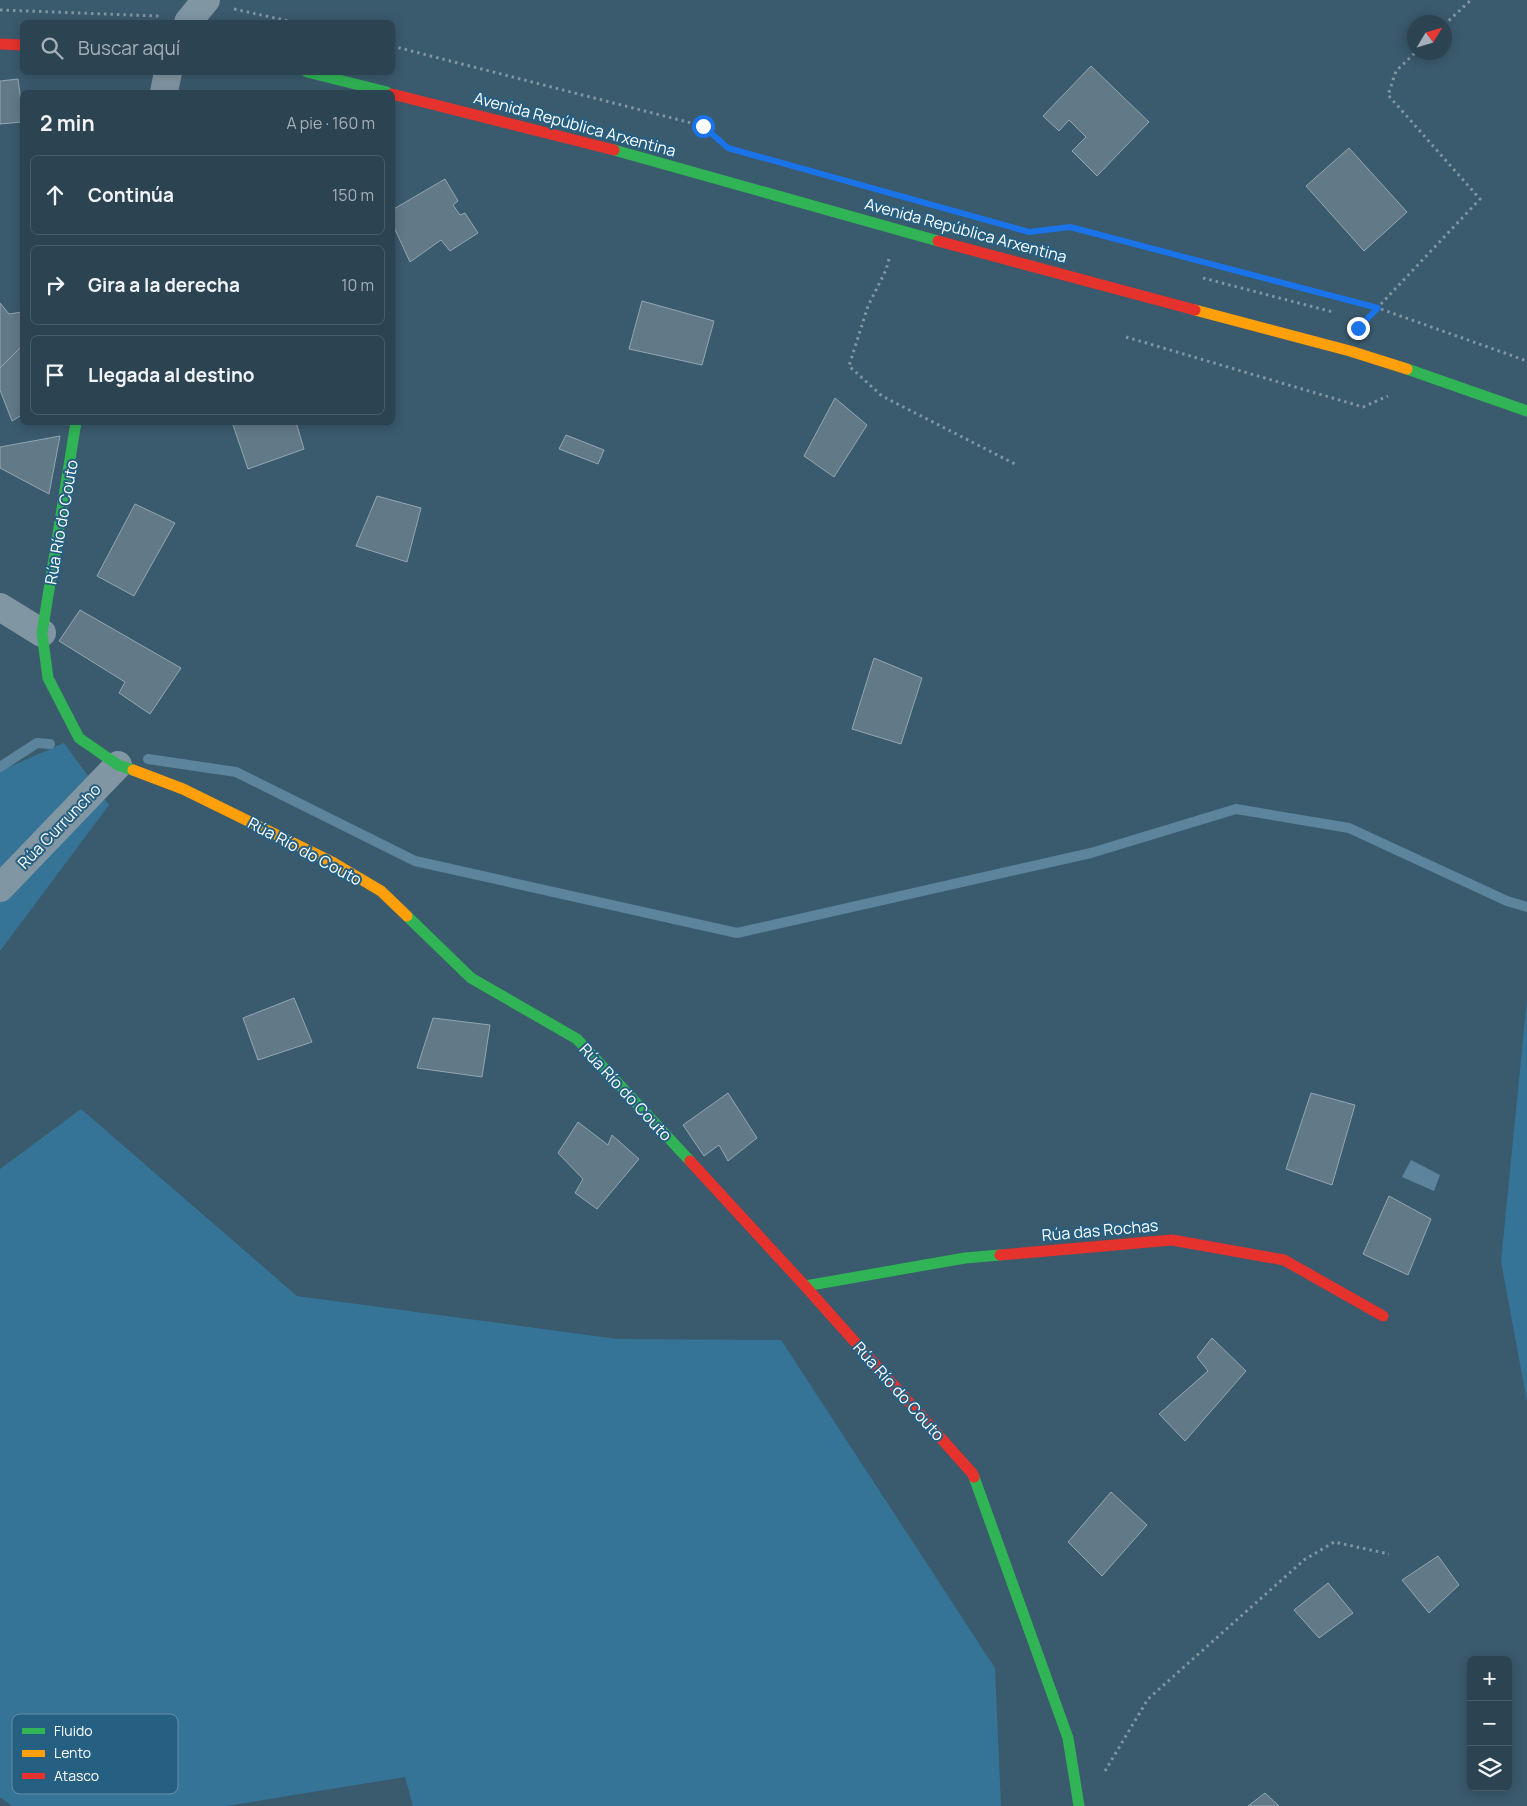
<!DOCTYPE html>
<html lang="es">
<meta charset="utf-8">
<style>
body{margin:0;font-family:Manrope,sans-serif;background:#384e5c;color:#f1f3f6}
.controls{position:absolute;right:15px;bottom:15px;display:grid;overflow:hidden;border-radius:8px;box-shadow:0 2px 12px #0003}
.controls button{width:45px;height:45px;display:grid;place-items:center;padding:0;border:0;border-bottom:1px solid #485c69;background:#2c4452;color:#f1f3f6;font:25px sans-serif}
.compass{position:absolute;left:1407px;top:15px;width:45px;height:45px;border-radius:50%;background:#2c4452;box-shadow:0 2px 12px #0003;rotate:52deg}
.stop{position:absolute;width:15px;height:15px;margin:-11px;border:4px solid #1a73e8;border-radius:50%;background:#fff}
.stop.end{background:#1a73e8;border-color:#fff;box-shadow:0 1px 5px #0008}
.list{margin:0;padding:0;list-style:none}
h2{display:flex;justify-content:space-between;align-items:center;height:65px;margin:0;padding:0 20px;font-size:21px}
h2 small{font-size:16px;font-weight:400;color:#a6b0b8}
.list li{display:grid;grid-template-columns:32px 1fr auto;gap:15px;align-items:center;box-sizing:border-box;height:80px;margin:0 10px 10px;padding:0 10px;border:1px solid #485c69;border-radius:8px}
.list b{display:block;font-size:19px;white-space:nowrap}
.list em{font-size:16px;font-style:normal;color:#a6b0b8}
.icon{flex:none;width:28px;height:28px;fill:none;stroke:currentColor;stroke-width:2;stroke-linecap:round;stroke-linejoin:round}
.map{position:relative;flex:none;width:1527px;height:1806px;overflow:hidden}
.search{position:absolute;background:#2c4452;box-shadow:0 2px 12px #0003;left:20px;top:20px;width:375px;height:55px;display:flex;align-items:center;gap:12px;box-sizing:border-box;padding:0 18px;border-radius:8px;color:#a6b0b8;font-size:19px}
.panel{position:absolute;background:#2c4452;box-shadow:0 2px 12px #0003;left:20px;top:90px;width:375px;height:335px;border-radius:8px}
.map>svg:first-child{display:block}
</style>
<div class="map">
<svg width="1527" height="1806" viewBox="0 0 1527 1806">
<rect width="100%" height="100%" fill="#3a5a6d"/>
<!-- green -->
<g fill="#367497">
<path d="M64 743 109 805 0 951V771Z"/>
<path d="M1527 1000V1402L1501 1261Z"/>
<path d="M81 1109 297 1296 617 1339 781 1340 995 1668 1001 1806H413L405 1777 226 1806H12L0 1797V1169Z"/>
</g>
<!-- water -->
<path fill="#5c849c" d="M1411 1160 1440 1175 1434 1191 1402 1177Z"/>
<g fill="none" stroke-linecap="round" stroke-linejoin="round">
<!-- stream -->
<g stroke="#5c849c" stroke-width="10">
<path d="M148 759 236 772 415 861 737 933 1091 853 1236 809 1349 828 1507 901 1527 907"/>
<path d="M0 767 37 743 50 744"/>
</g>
</g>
<!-- building -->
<g fill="#627a88" stroke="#93a6b2">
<path d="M1091 66 1149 122 1097 176 1072 151 1086 137 1069 120 1059 131 1043 116Z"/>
<path d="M18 79 22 109V122L0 124V81Z"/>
<path d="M1349 148 1407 212 1364 251 1306 186Z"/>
<path d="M445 179 458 201 453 205 460 215 465 213 478 233 450 251 441 240 410 262 392 223V210Z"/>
<path d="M642 301 714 321 702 365 629 349Z"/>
<path d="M0 303 9 314 22 312V346L0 368Z"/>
<path d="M22 346V415L12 421 0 390V368Z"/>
<path d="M835 398 867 425 834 477 804 456Z"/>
<path d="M232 422H296L304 449 248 469Z"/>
<path d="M566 435 604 450 598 464 559 449Z"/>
<path d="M60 436 49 494 0 468V447Z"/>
<path d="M377 496 421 508 407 562 356 546Z"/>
<path d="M135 504 175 523 134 596 97 576Z"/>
<path d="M80 610 181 668 150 714 119 693 125 682 59 641Z"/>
<path d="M874 658 922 678 901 744 852 729Z"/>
<path d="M294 998 312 1042 258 1060 243 1018Z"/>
<path d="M433 1018 490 1025 482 1077 417 1068Z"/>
<path d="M728 1093 757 1138 728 1161 719 1145 704 1156 683 1125Z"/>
<path d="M1311 1093 1355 1105 1332 1185 1286 1169Z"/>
<path d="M578 1122 608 1145 612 1135 639 1159 597 1209 575 1193 583 1179 558 1153Z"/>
<path d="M1389 1196 1431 1219 1408 1275 1363 1254Z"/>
<path d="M1212 1338 1246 1371 1185 1441 1159 1414 1208 1371 1197 1357Z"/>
<path d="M1111 1492 1147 1525 1102 1576 1068 1542Z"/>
<path d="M1438 1556 1459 1585 1429 1613 1402 1580Z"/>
<path d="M1328 1583 1353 1613 1319 1638 1294 1610Z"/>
<path d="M1265 1793 1279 1806H1248Z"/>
</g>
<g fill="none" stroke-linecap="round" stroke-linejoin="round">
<!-- path -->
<g stroke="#8096a3" stroke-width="3" stroke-dasharray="2.5 4" stroke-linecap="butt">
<path d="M234 9 293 22"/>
<path d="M0 10 159 16"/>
<path d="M1444 25 1471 0"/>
<path d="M392 46 703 126 728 148 981 218"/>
<path d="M1028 231 1070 227 1378 308 1527 361"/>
<path d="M889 259 886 270 868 306 849 366 882 396 1017 465"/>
<path d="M1203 278 1333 312"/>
<path d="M1363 323 1480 199 1388 95 1396 71 1416 52"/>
<path d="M1126 337 1363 407 1388 396"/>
<path d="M1105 1771 1148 1699 1304 1560 1334 1542 1389 1554"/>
</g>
<!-- street -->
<g stroke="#8096a3" stroke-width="28">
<path d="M188 22 206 0"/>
<path d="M164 92 168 72"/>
<path d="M0 607 42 633"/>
<path d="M0 888 118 765"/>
</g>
<!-- fast -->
<g stroke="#30b455" stroke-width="11">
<path d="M307 72 387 92"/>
<path d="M614 150 938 241"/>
<path d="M1407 369 1527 411"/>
<path d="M76 422 42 633 48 678 79 738 118 765 133 770"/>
<path d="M407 916 471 978 577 1039 690 1161"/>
<path d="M805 1286 965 1258 1000 1255"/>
<path d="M974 1477 1068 1738 1079 1806"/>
</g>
<!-- slow -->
<g stroke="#ff9f0a" stroke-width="11">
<path d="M1195 310 1350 351 1407 369"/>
<path d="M133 770 183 789 332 862 381 891 407 916"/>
</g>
<!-- jam -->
<g stroke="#e5322d" stroke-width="11">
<path d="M0 44 22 45"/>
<path d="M392 94 614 150"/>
<path d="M938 241 1195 310"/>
<path d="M690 1161 805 1286 972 1473 974 1477"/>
<path d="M1000 1255 1172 1240 1284 1260 1383 1316"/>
</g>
</g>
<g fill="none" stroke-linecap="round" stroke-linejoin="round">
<!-- route -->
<path stroke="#1a73e8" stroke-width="6" d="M703 126 728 148 1029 232 1070 227 1378 308 1358 328"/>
</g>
<g text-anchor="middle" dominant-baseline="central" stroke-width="4" stroke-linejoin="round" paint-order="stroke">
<!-- street labels -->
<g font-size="16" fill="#fff" stroke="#255f82">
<text transform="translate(575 124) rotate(15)">Avenida República Arxentina</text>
<text transform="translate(966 230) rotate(15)">Avenida República Arxentina</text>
<text transform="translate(61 522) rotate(-80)">Rúa Río do Couto</text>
<text transform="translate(59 826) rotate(-46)">Rúa Curruncho</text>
<text transform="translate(305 851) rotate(28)">Rúa Río do Couto</text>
<text transform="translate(626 1092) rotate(47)">Rúa Río do Couto</text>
<text transform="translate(1100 1230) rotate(-5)">Rúa das Rochas</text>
<text transform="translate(899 1391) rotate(48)">Rúa Río do Couto</text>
</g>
</g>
<!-- legend -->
<rect x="12" y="1714" width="166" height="80" rx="8" fill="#255f82" stroke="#668fa8" stroke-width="1"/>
<rect x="22" y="1728" width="23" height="6" fill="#30b455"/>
<rect x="22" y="1750" width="23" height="7" fill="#ff9f0a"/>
<rect x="22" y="1773" width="23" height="6" fill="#e5322d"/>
<g font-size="14" fill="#fff">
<text x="54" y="1736">Fluido</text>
<text x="54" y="1758">Lento</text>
<text x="54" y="1781">Atasco</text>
</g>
</svg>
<div class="controls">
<button>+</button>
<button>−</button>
<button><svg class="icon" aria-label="layers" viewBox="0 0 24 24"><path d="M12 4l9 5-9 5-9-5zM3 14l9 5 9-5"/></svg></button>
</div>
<svg class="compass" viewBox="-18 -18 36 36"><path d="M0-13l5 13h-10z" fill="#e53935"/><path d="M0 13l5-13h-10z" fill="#a6b0b8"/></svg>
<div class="stop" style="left:703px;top:126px"></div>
<div class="stop end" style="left:1358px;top:328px"></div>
<div class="search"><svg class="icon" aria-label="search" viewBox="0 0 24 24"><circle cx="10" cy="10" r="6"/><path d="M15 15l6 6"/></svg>Buscar aquí</div>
<section class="panel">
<h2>2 min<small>A pie · 160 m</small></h2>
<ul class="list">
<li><svg class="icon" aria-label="ahead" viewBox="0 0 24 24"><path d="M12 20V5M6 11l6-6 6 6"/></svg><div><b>Continúa</b></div><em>150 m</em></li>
<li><svg class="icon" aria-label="right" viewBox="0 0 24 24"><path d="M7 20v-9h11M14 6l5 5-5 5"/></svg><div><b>Gira a la derecha</b></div><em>10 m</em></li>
<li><svg class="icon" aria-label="arrive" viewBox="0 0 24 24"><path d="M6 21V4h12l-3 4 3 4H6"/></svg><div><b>Llegada al destino</b></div></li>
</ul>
</section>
</div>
